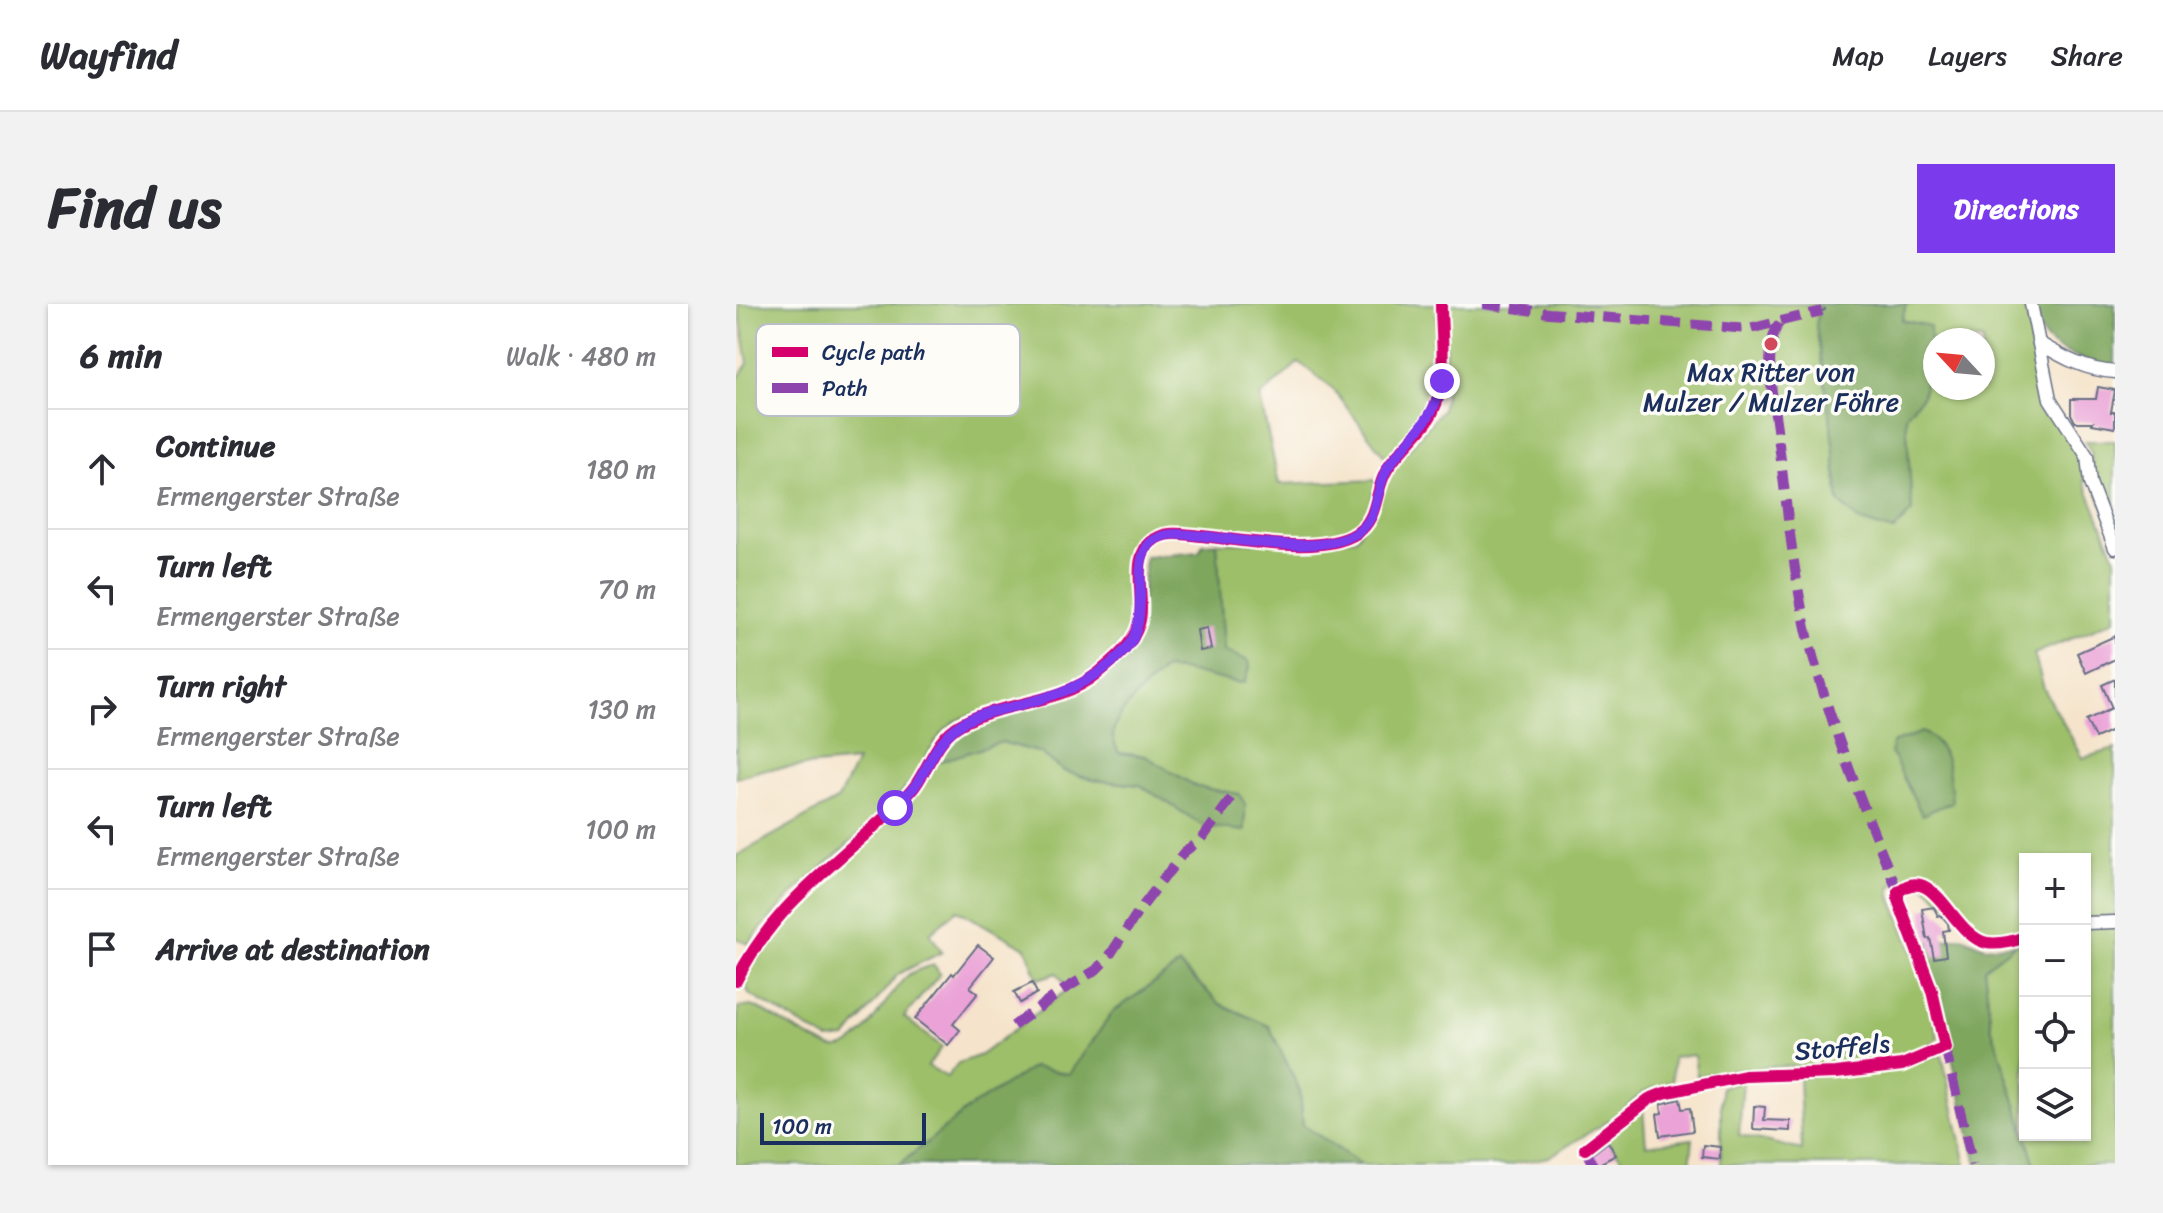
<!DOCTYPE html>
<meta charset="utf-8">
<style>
body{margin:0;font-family:Sriracha,sans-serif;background:#f2f2f3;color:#2b2b33}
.controls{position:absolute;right:24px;bottom:24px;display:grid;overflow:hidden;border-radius:0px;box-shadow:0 2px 6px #0004}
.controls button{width:72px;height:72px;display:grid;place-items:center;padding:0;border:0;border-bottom:2px solid #e1e1e2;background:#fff;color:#2b2b33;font:40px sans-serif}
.compass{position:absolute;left:1187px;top:24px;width:72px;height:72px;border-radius:50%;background:#fff;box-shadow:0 2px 6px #0004;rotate:296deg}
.scale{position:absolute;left:24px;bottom:20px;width:166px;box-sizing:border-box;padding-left:8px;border:4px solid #1b2f5e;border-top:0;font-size:22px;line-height:28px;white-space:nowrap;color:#1b2f5e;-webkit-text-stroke:6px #fdfcf7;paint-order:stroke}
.stop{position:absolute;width:24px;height:24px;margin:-18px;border:6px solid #7c3aed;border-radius:50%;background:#fff}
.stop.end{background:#7c3aed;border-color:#fff;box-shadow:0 2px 8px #0008}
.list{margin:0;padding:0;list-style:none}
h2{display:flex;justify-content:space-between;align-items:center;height:104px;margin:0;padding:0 32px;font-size:34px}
h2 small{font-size:26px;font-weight:400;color:#7c7c81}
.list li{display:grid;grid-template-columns:52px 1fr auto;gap:24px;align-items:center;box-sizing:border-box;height:120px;padding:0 32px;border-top:2px solid #e1e1e2}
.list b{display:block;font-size:30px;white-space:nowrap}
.list p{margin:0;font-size:26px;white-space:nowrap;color:#7c7c81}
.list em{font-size:26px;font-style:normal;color:#7c7c81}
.icon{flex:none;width:44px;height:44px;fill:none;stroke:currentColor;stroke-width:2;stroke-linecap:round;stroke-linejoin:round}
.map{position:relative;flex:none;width:1379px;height:861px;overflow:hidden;border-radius:0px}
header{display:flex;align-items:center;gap:48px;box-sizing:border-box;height:112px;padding:0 40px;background:#fff;border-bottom:2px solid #e1e1e2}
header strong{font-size:38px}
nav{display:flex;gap:44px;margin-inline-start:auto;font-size:28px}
.intro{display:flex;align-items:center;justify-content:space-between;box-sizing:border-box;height:192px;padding:0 48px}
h1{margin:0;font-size:56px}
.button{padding:20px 36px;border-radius:0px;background:#7c3aed;color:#fff;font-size:28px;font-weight:700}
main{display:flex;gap:48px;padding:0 48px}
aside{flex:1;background:#fff;border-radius:0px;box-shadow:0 2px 6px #0004}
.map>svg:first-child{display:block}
</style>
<header>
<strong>Wayfind</strong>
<nav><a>Map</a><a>Layers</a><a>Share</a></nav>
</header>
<div class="intro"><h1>Find us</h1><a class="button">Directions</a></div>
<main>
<aside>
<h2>6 min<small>Walk · 480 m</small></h2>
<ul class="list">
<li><svg class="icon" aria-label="ahead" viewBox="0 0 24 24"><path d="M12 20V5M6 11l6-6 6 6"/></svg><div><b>Continue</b><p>Ermengerster Straße</p></div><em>180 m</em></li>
<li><svg class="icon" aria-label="left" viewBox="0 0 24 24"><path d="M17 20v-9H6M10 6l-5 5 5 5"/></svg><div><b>Turn left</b><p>Ermengerster Straße</p></div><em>70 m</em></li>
<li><svg class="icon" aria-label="right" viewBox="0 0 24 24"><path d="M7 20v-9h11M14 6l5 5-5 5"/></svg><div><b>Turn right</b><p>Ermengerster Straße</p></div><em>130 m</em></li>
<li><svg class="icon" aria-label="left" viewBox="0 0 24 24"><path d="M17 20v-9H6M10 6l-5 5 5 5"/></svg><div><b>Turn left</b><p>Ermengerster Straße</p></div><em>100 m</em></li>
<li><svg class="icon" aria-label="arrive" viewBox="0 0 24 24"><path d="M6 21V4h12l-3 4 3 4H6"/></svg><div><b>Arrive at destination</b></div></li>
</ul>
</aside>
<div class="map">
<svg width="1379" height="861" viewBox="0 0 1379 861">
<rect width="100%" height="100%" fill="#fdfcf7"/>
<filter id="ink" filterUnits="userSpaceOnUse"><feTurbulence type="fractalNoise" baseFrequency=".0125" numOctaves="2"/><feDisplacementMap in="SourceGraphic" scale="16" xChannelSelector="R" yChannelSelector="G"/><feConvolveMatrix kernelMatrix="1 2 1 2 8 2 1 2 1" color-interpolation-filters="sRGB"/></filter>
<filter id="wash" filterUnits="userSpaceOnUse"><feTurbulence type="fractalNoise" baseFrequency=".006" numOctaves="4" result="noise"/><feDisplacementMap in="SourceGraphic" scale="32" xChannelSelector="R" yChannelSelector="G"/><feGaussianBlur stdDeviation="1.8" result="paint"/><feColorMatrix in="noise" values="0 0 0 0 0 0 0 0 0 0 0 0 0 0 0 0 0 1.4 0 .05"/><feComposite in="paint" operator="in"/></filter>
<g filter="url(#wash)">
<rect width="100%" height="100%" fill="#f5e4cb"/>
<!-- green -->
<g fill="#9dbf69" stroke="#5c7764" stroke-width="2" fill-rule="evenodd">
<path d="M2 0H701C701 32 706 71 694 102 686 122 665 140 651 156L597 85 563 58 524 93 543 180 640 176C637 192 633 216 618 226 587 247 462 231 421 228 376 249 415 306 382 342 344 383 310 389 259 405 247 408 229 411 219 418 195 434 190 461 172 481 141 518 101 549 65 582 46 600 29 620 12 640L0 634V552L102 495 121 457 26 466 0 474V77L12 59Z"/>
<path d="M710 0H1084L1080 22 1094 111 1103 198 1176 207 1170 111 1187 91 1166 16 1170 0H1289L1309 96 1345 152 1349 179 1379 254V316L1298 350 1308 385 1347 454 1379 445V614L1349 615V555H1289V628L1261 634 1243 632 1183 576 1160 578 1155 584V592L1192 688 1202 734C1157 770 1088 760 1034 763 1010 764 985 767 961 772L958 751 937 753 936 777 906 789 877 814 813 853 771 861H626L567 821 564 787 533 722 484 700 443 661 377 708 333 771 297 763 236 802 163 861H0L2 704 15 702 22 704C41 714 79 740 98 744 124 749 152 689 170 673 177 666 188 664 198 661L204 670 168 713 206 743 192 762 211 773 222 759 245 751 332 685 321 669 302 675 290 644 221 606 194 629 206 648 162 670 110 734 92 736 13 690 10 681 11 667 51 608 183 487 202 458 265 438 305 449 328 467 357 476 404 481 468 522 503 490 461 483 409 452 382 449C380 443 377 436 377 430 379 409 413 379 428 365L445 366 488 347 481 239 620 235 655 166 706 106 709 91ZM1199 36H1247V84H1199Z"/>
<path d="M1349 137H1379V235L1357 177 1355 148Z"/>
<path d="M1349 622H1379V861H1299L1255 722 1248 664 1280 640 1289 636V831H1349Z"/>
<path d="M1206 751 1230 861H985V783L1007 777 1003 831 1066 846 1063 774Z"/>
<path d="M907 805 910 841 957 835 954 861H881L887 856 869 834Z"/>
</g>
<!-- forest -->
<g fill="#7ea65d" stroke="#4c6a5e" stroke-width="2">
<path d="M1084 0H1170L1166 16 1194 22 1195 52 1187 91 1170 111 1176 207 1157 227 1122 216 1103 198 1094 111 1080 22Z"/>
<path d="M1298 0H1379V62C1361 61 1318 48 1308 32 1302 23 1300 10 1298 0Z"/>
<path d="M481 239 488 347 513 357 514 364 509 378 501 379 445 366 428 365C413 379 379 409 377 430 377 436 380 443 383 449L409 452 461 483 503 490 509 500V527L468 522 404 481 357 476 328 467 305 449 266 438 202 458 208 443 225 426 248 415 360 376 394 349 404 332 409 253 463 248 467 240Z"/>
<path d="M1186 428C1213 439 1214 473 1216 498L1186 511 1155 449 1156 439Z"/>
<path d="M1226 633 1249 643 1280 640 1248 664 1255 722 1299 861H1241L1200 685 1186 639Z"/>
<path d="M443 661 484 700 533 722 564 787 567 821 626 861H163L236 802 297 763 333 770 377 708Z"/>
</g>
<g id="blocks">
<!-- building -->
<g fill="#eaa2d7">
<path d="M1362 83 1379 86 1375 108H1379V124L1356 120 1357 118H1339L1335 110V95H1360Z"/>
<path d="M471 324 475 345 464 347 461 326Z"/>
<path d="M1379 332V355L1350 369 1341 349Z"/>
<path d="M1379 375V425L1359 434 1350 416 1376 404 1366 381Z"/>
<path d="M1198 603 1202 612 1205 611 1212 619 1213 626 1207 627 1210 652 1198 654 1194 634 1191 635 1186 605Z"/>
<path d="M242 641 258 653 234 683 242 689 217 720 224 726 212 741 179 715 216 669 218 671Z"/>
<path d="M296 679 301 689 284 699 278 688Z"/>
<path d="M944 795 946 805 954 804 957 827 924 832 921 810 926 809 925 800Z"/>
<path d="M1018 802 1029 803 1028 816 1054 817V827L1017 825Z"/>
<path d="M872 838 880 851 861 861 855 851Z"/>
<path d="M967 841 984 843V855L966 853Z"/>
</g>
</g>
</g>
<g filter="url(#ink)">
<use href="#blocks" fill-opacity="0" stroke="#676e84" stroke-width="2"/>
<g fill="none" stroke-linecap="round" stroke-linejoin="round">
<defs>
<g id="minor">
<path d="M1295 0 1314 95 1351 152 1354 179 1379 244"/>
<path d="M1303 39C1328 54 1349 66 1379 68"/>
<path d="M1349 619 1379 618"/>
<path d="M0 677C33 611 78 577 131 529 147 514 166 500 179 482 194 461 201 433 225 420 268 397 322 401 361 370 378 356 396 342 403 320 411 294 391 252 419 235 433 226 451 231 466 232 506 236 595 254 626 225 643 209 639 183 652 164 662 148 679 134 691 118 714 85 705 38 705 0"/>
<path d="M849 845 913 795 928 789 1009 772 1100 769 1166 761 1209 743 1196 687 1162 596V588C1198 556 1217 633 1251 639 1263 641 1278 637 1289 633"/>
</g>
</defs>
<!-- minor casing -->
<use href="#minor" stroke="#676e84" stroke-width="15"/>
<!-- path -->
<path stroke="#676e84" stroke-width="2" stroke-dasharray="6 6" stroke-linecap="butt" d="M1086 7 1090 5"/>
<!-- minor -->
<use href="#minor" stroke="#fff" stroke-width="12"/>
<!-- quiet -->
<g stroke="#8e44ad" stroke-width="10" stroke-dasharray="20 10" stroke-linecap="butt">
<path d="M747 0 813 9 1013 25 1086 7"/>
<path d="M1043 19C1026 47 1038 99 1042 132 1050 195 1056 261 1070 324 1091 415 1127 502 1162 588"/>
<path d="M277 722 326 687 360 666 372 654 402 608 448 548 466 535 497 492"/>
<path d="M1209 743 1237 861"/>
<path d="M849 845 857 861"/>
</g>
<defs>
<g id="cycleway">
<path d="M0 677C33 611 78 577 131 529 147 514 166 500 179 482 194 461 201 433 225 420 268 397 322 401 361 370 378 356 396 342 403 320 411 294 391 252 419 235 433 226 451 231 466 232 506 236 595 254 626 225 643 209 639 183 652 164 662 148 679 134 691 118 714 85 705 38 705 0"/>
<path d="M849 845 913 795 928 789 1009 772 1100 769 1166 761 1209 743 1196 687 1162 596V588C1198 556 1217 633 1251 639 1263 641 1278 637 1289 633"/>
</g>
</defs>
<!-- cycleway casing -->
<use href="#cycleway" stroke="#fdfcf7" stroke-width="17"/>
<!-- cycleway -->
<use href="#cycleway" stroke="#d6006c" stroke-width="12"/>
</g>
</g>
<g fill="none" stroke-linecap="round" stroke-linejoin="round" filter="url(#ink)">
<!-- route -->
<path stroke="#7c3aed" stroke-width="10" d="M159 504C165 497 173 490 179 482 193 462 200 438 221 423 235 412 255 408 272 404 319 392 354 383 389 346 420 313 388 252 420 235 434 227 451 231 467 232 507 236 597 254 627 224 643 208 640 182 652 163 673 134 700 115 706 77"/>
</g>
<!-- markers -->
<circle fill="#d1495b" stroke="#fdfcf7" stroke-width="3" cx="1035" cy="40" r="8"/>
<g text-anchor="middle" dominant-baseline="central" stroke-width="7" stroke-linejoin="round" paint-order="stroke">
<!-- poi labels -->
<g font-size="26" fill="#1b2f5e" stroke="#fdfcf7">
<text x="1035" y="68">Max Ritter von<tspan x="1035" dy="30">Mulzer / Mulzer Föhre</tspan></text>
</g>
<!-- street labels -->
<g font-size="26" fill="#1b2f5e" stroke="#fdfcf7">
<text transform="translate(1106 743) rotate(-5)">Stoffels</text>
</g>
</g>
<!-- legend -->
<rect x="20" y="20" width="264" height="92" rx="12" fill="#fdfcf7" stroke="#b9bec9" stroke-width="2"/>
<rect x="36" y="43" width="36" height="10" fill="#d6006c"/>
<rect x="36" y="79" width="36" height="10" fill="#8e44ad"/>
<g font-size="22" fill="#1b2f5e">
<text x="86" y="56">Cycle path</text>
<text x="86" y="92">Path</text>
</g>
</svg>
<div class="controls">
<button>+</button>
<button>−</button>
<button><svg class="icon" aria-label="locate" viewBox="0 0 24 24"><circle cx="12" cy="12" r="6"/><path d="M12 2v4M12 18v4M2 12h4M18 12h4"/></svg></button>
<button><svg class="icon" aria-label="layers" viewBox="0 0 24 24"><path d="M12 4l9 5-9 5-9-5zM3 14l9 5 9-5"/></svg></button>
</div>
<svg class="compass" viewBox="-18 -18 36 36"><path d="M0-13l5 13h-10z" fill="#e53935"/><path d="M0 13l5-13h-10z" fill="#7c7c81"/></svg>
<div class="scale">100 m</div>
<div class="stop" style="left:159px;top:504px"></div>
<div class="stop end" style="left:706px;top:77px"></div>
</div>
</main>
